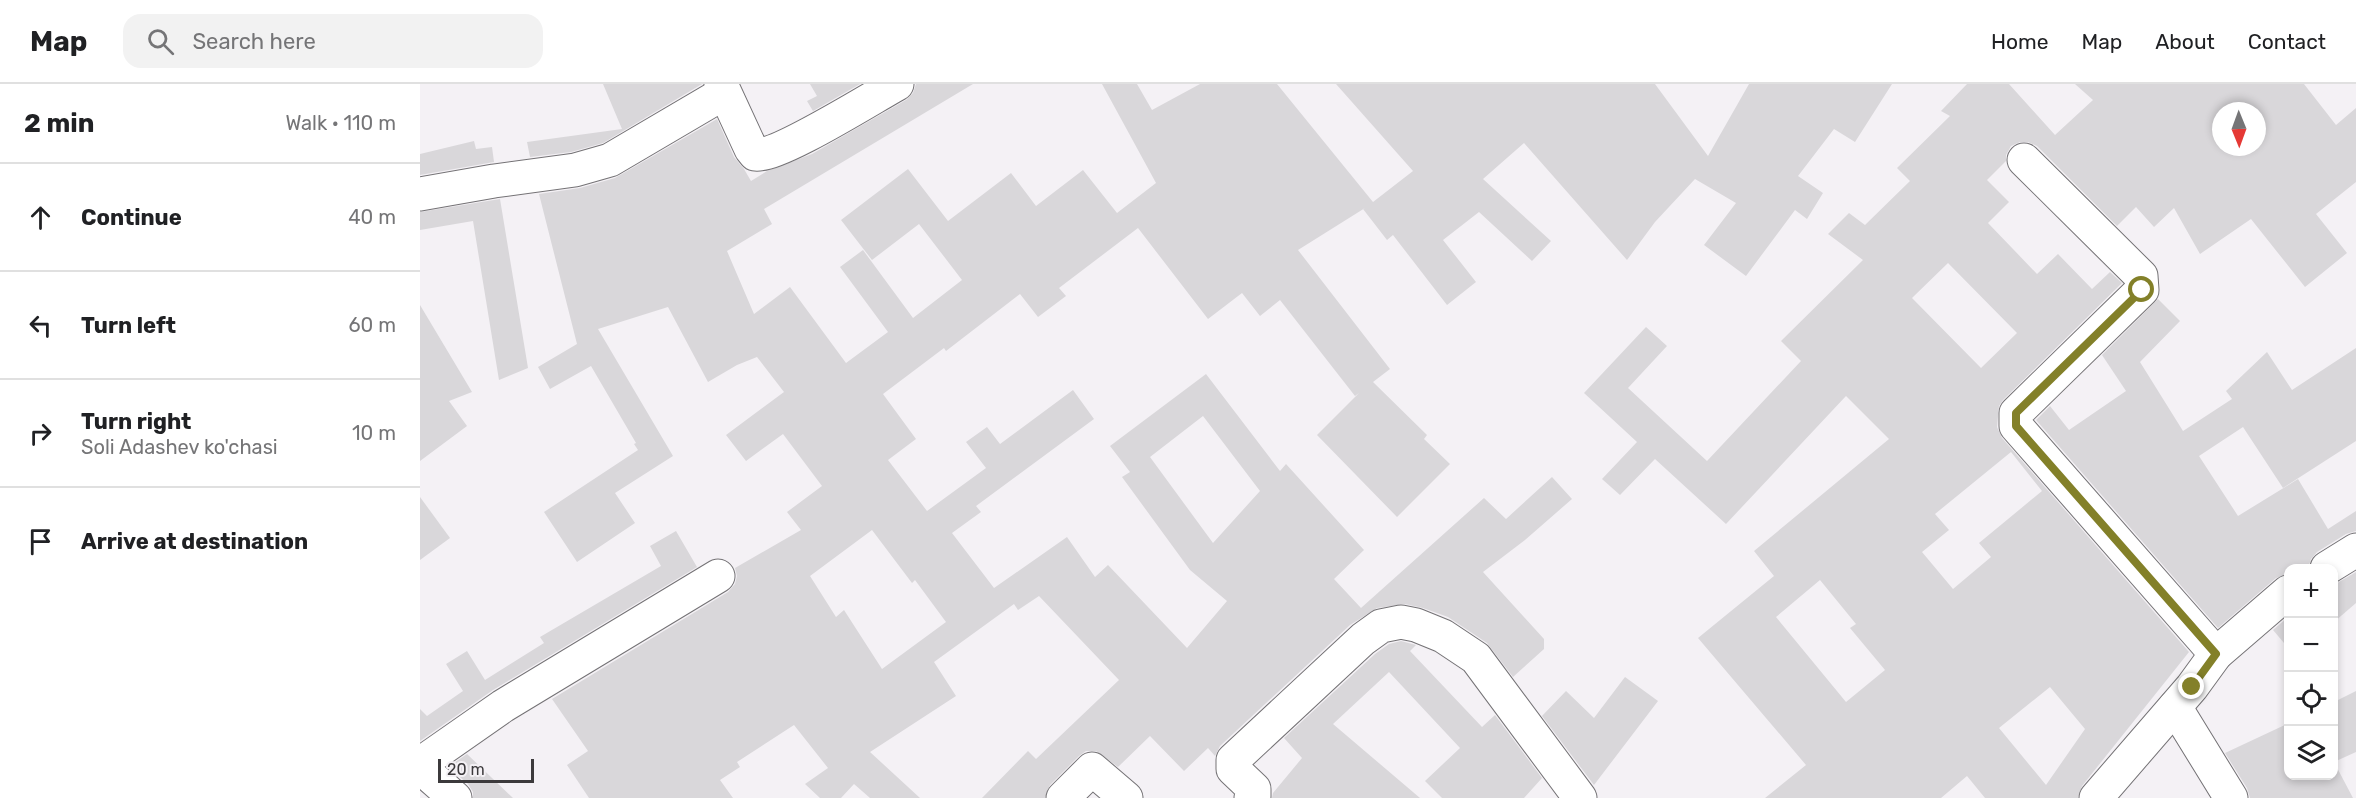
<!DOCTYPE html>
<meta charset="utf-8">
<style>
body{margin:0;font-family:Rubik,sans-serif;background:#f2f2f2;color:#202124}
.controls{position:absolute;right:18px;bottom:18px;display:grid;overflow:hidden;border-radius:12px;box-shadow:0 3px 9px #0003}
.controls button{width:54px;height:54px;display:grid;place-items:center;padding:0;border:0;border-bottom:2px solid #e0e0e0;background:#fff;color:#202124;font:30px sans-serif}
.compass{position:absolute;left:1792px;top:18px;width:54px;height:54px;border-radius:50%;background:#fff;box-shadow:0 3px 9px #0003;rotate:179deg}
.scale{position:absolute;left:18px;bottom:15px;width:96px;box-sizing:border-box;padding-left:6px;border:3px solid #3c3a3c;border-top:0;font-size:16px;line-height:21px;white-space:nowrap;color:#3c3a3c;-webkit-text-stroke:4px #f4f1f5;paint-order:stroke}
.stop{position:absolute;width:18px;height:18px;margin:-14px;border:4px solid #838029;border-radius:50%;background:#fff}
.stop.end{background:#838029;border-color:#fff;box-shadow:0 2px 6px #0008}
.list{margin:0;padding:0;list-style:none}
h2{display:flex;justify-content:space-between;align-items:center;height:78px;margin:0;padding:0 24px;font-size:26px}
h2 small{font-size:20px;font-weight:400;color:#757577}
.list li{display:grid;grid-template-columns:39px 1fr auto;gap:18px;align-items:center;box-sizing:border-box;height:108px;padding:0 24px;border-top:2px solid #e0e0e0}
.list b{display:block;font-size:22px;white-space:nowrap}
.list p{margin:0;font-size:20px;white-space:nowrap;color:#757577}
.list em{font-size:20px;font-style:normal;color:#757577}
.icon{flex:none;width:33px;height:33px;fill:none;stroke:currentColor;stroke-width:2;stroke-linecap:round;stroke-linejoin:round}
.map{position:relative;flex:none;width:1936px;height:714px;overflow:hidden}
header{display:flex;align-items:center;gap:36px;box-sizing:border-box;height:84px;padding:0 30px;background:#fff;border-bottom:2px solid #e0e0e0}
header strong{font-size:28px}
nav{display:flex;gap:33px;margin-inline-start:auto;font-size:21px}
.search{width:420px;height:54px;background:#f2f2f2;display:flex;align-items:center;gap:15px;box-sizing:border-box;padding:0 21px;border-radius:18px;color:#757577;font-size:22px}
main{display:flex}
aside{flex:1;background:#fff}
.map>svg:first-child{display:block}
</style>
<header>
<strong>Map</strong>
<div class="search"><svg class="icon" aria-label="search" viewBox="0 0 24 24"><circle cx="10" cy="10" r="6"/><path d="M15 15l6 6"/></svg>Search here</div>
<nav><a>Home</a><a>Map</a><a>About</a><a>Contact</a></nav>
</header>
<main>
<aside>
<h2>2 min<small>Walk · 110 m</small></h2>
<ul class="list">
<li><svg class="icon" aria-label="ahead" viewBox="0 0 24 24"><path d="M12 20V5M6 11l6-6 6 6"/></svg><div><b>Continue</b></div><em>40 m</em></li>
<li><svg class="icon" aria-label="left" viewBox="0 0 24 24"><path d="M17 20v-9H6M10 6l-5 5 5 5"/></svg><div><b>Turn left</b></div><em>60 m</em></li>
<li><svg class="icon" aria-label="right" viewBox="0 0 24 24"><path d="M7 20v-9h11M14 6l5 5-5 5"/></svg><div><b>Turn right</b><p>Soli Adashev ko'chasi</p></div><em>10 m</em></li>
<li><svg class="icon" aria-label="arrive" viewBox="0 0 24 24"><path d="M6 21V4h12l-3 4 3 4H6"/></svg><div><b>Arrive at destination</b></div></li>
</ul>
</aside>
<div class="map">
<svg width="1936" height="714" viewBox="0 0 1936 714">
<rect width="100%" height="100%" fill="#f4f1f5"/>
<!-- building -->
<g fill="#d9d7da" fill-rule="evenodd">
<path d="M183 0H282L183 59 151 68 110 73 107 58 202 45Z"/>
<path d="M390 0H440L393 27 387 17 397 12Z"/>
<path d="M496 0H553L344 125 352 140 307 167 334 230 370 203 426 279 468 248 420 183 443 166 493 234 542 196 499 140 452 176 421 136 488 85 528 137 591 89 616 122 663 86 697 129 736 99 682 0H717L732 26 780 0H857L953 118 993 87 916 0H1235L1288 72 1329 0H1472L1435 58 1414 45 1378 92 1403 109 1387 135 1375 126 1326 192 1284 161 1316 119 1275 95 1235 138 1207 176 1104 59 1063 95 1131 157 1112 177 1059 128 1023 156 1056 198 1027 221 973 151 967 156 943 125 945 124 878 166 970 285 953 298 1007 351 1004 355 1030 380 977 433 897 351 939 309 935 312 860 216 840 232 822 209 788 235 718 144 639 204 646 212 618 233 600 210 526 267 524 264 463 310 496 355 468 376 507 427 566 384 546 358 567 343 580 360 653 306 674 335 556 422 561 428 532 449 574 504 647 453 675 493 688 481 767 564 807 517 770 486 702 393 710 388 690 362 786 290 860 387 866 380 944 466 914 495 941 524 1064 414 1086 435 1132 393 1152 415 1105 456 1063 488 1124 555V565L1093 593 1067 559 1028 533 1003 524 985 520 957 524 930 541 800 662 795 672 788 664 764 687 730 652 698 683 676 667H666L659 672 630 701 625 714H562L608 667 616 675 699 596 619 512 598 526 594 520 514 578 536 612 450 668 500 714H450L434 700 421 714H400L385 700 408 684 374 641 317 678 320 683 300 696 313 714H169L147 681 168 667 132 615 308 508 315 500 317 492 315 484 381 446 367 428 402 402 363 350 326 377 306 351 364 308 337 273 317 281 288 298 248 223 178 245 253 372 195 409 215 439 157 478 124 428 218 366 214 360 216 359 171 282 130 305 118 283 157 260 119 110 160 104 195 94 297 35 314 73 324 85 331 97 347 87 392 70 486 16 493 9ZM783 332 840 407 793 459 730 373ZM452 446 492 499 495 496 526 538 462 585 424 526 416 533 390 492Z"/>
<path d="M1547 0H1589L1635 51 1673 16 1655 0H1884L1916 41 1936 24V98L1896 130 1927 169 1885 203 1831 135 1780 170 1754 124 1734 143 1716 123 1697 142 1617 62 1608 58H1600L1591 62 1586 71V77L1567 96 1589 118 1568 139 1617 190 1638 170 1672 205 1690 188 1702 199 1583 316 1579 322 1577 343 1582 354 1769 568 1662 702 1658 714H1565L1547 692 1521 714H1345L1386 681 1278 554 1354 492 1334 467 1469 355 1426 312 1306 440 1235 375 1200 411 1182 395 1217 358 1164 309 1226 243 1247 262 1208 304 1287 377 1381 277 1361 257 1443 176 1408 150 1429 129 1445 141 1490 97 1477 84 1530 32 1521 27ZM1801 27H1837V63H1801ZM1528 179 1597 249 1561 284 1492 214ZM1591 368 1622 407 1559 459 1571 473 1533 505 1502 468 1529 446 1515 430ZM1400 496 1436 540 1430 544 1465 586 1426 618 1356 533ZM1630 603 1665 645 1626 701 1579 644Z"/>
<path d="M54 57 56 65 72 63 74 78 0 91V70Z"/>
<path d="M80 115 108 284 79 296 53 137 0 146V128Z"/>
<path d="M1738 215 1760 237 1720 278 1763 347 1812 315 1806 307 1847 268 1872 306 1936 264V357L1863 404 1823 343 1779 372 1818 432 1878 395 1908 445 1936 427V447L1926 450 1897 468 1891 475 1888 484H1869V490L1856 494 1798 544 1616 336 1630 322 1649 346 1706 307 1682 271Z"/>
<path d="M0 221 52 308 29 317 47 342 0 377Z"/>
<path d="M0 413 30 454 0 476Z"/>
<path d="M256 447 277 483 73 606 0 657V625L7 632 43 607 26 580 47 567 65 596 124 559 120 553 241 482 230 462Z"/>
<path d="M1936 488V519L1914 538V501Z"/>
<path d="M1869 532V565L1853 546Z"/>
<path d="M981 557 996 561 990 567 1062 643 1075 631 1122 694 1104 714H1022L1005 697 1040 664 969 588 913 640 1000 714H852L853 709 882 674 864 654 955 570 969 560Z"/>
<path d="M1205 593 1238 617 1174 701 1122 632 1146 607 1174 634Z"/>
<path d="M1936 607V668L1914 678 1933 714H1830L1827 704 1805 669 1869 639V692H1914V618Z"/>
<path d="M47 670 93 714H53V708L48 700 28 683Z"/>
</g>
<g fill="none" stroke-linecap="round" stroke-linejoin="round">
<defs>
<g id="street">
<path d="M301 0 331 65 335 70C357 74 453 13 477 0"/>
<path d="M1604 76 1721 192 1722 206 1596 329V342L1796 570"/>
<path d="M0 110 74 97 155 86 190 76 304 9"/>
<path d="M1755 623 1811 714"/>
<path d="M0 680 83 622 298 492"/>
<path d="M643 714 672 685 706 714"/>
<path d="M831 714 834 712V705L813 685V676L943 555 961 542 981 538 996 541 1023 552 1056 574 1160 714"/>
</g>
<g id="secondary">
<path d="M1907 484 1936 466"/>
<path d="M0 683 35 714"/>
<path d="M1676 714 1772 603 1796 570 1868 508"/>
</g>
</defs>
<!-- street casing -->
<use href="#street" stroke="#747275" stroke-width="35"/>
<!-- secondary casing -->
<use href="#secondary" stroke="#747275" stroke-width="35"/>
<!-- street -->
<use href="#street" stroke="#fff" stroke-width="33"/>
<!-- secondary -->
<use href="#secondary" stroke="#fff" stroke-width="33"/>
</g>
<g fill="none" stroke-linecap="round" stroke-linejoin="round">
<!-- route -->
<path stroke="#838029" stroke-width="8" d="M1722 206 1596 329V342L1796 570 1772 603"/>
</g>
</svg>
<div class="controls">
<button>+</button>
<button>−</button>
<button><svg class="icon" aria-label="locate" viewBox="0 0 24 24"><circle cx="12" cy="12" r="6"/><path d="M12 2v4M12 18v4M2 12h4M18 12h4"/></svg></button>
<button><svg class="icon" aria-label="layers" viewBox="0 0 24 24"><path d="M12 4l9 5-9 5-9-5zM3 14l9 5 9-5"/></svg></button>
</div>
<svg class="compass" viewBox="-18 -18 36 36"><path d="M0-13l5 13h-10z" fill="#e53935"/><path d="M0 13l5-13h-10z" fill="#757577"/></svg>
<div class="scale">20 m</div>
<div class="stop" style="left:1722px;top:206px"></div>
<div class="stop end" style="left:1772px;top:603px"></div>
</div>
</main>
